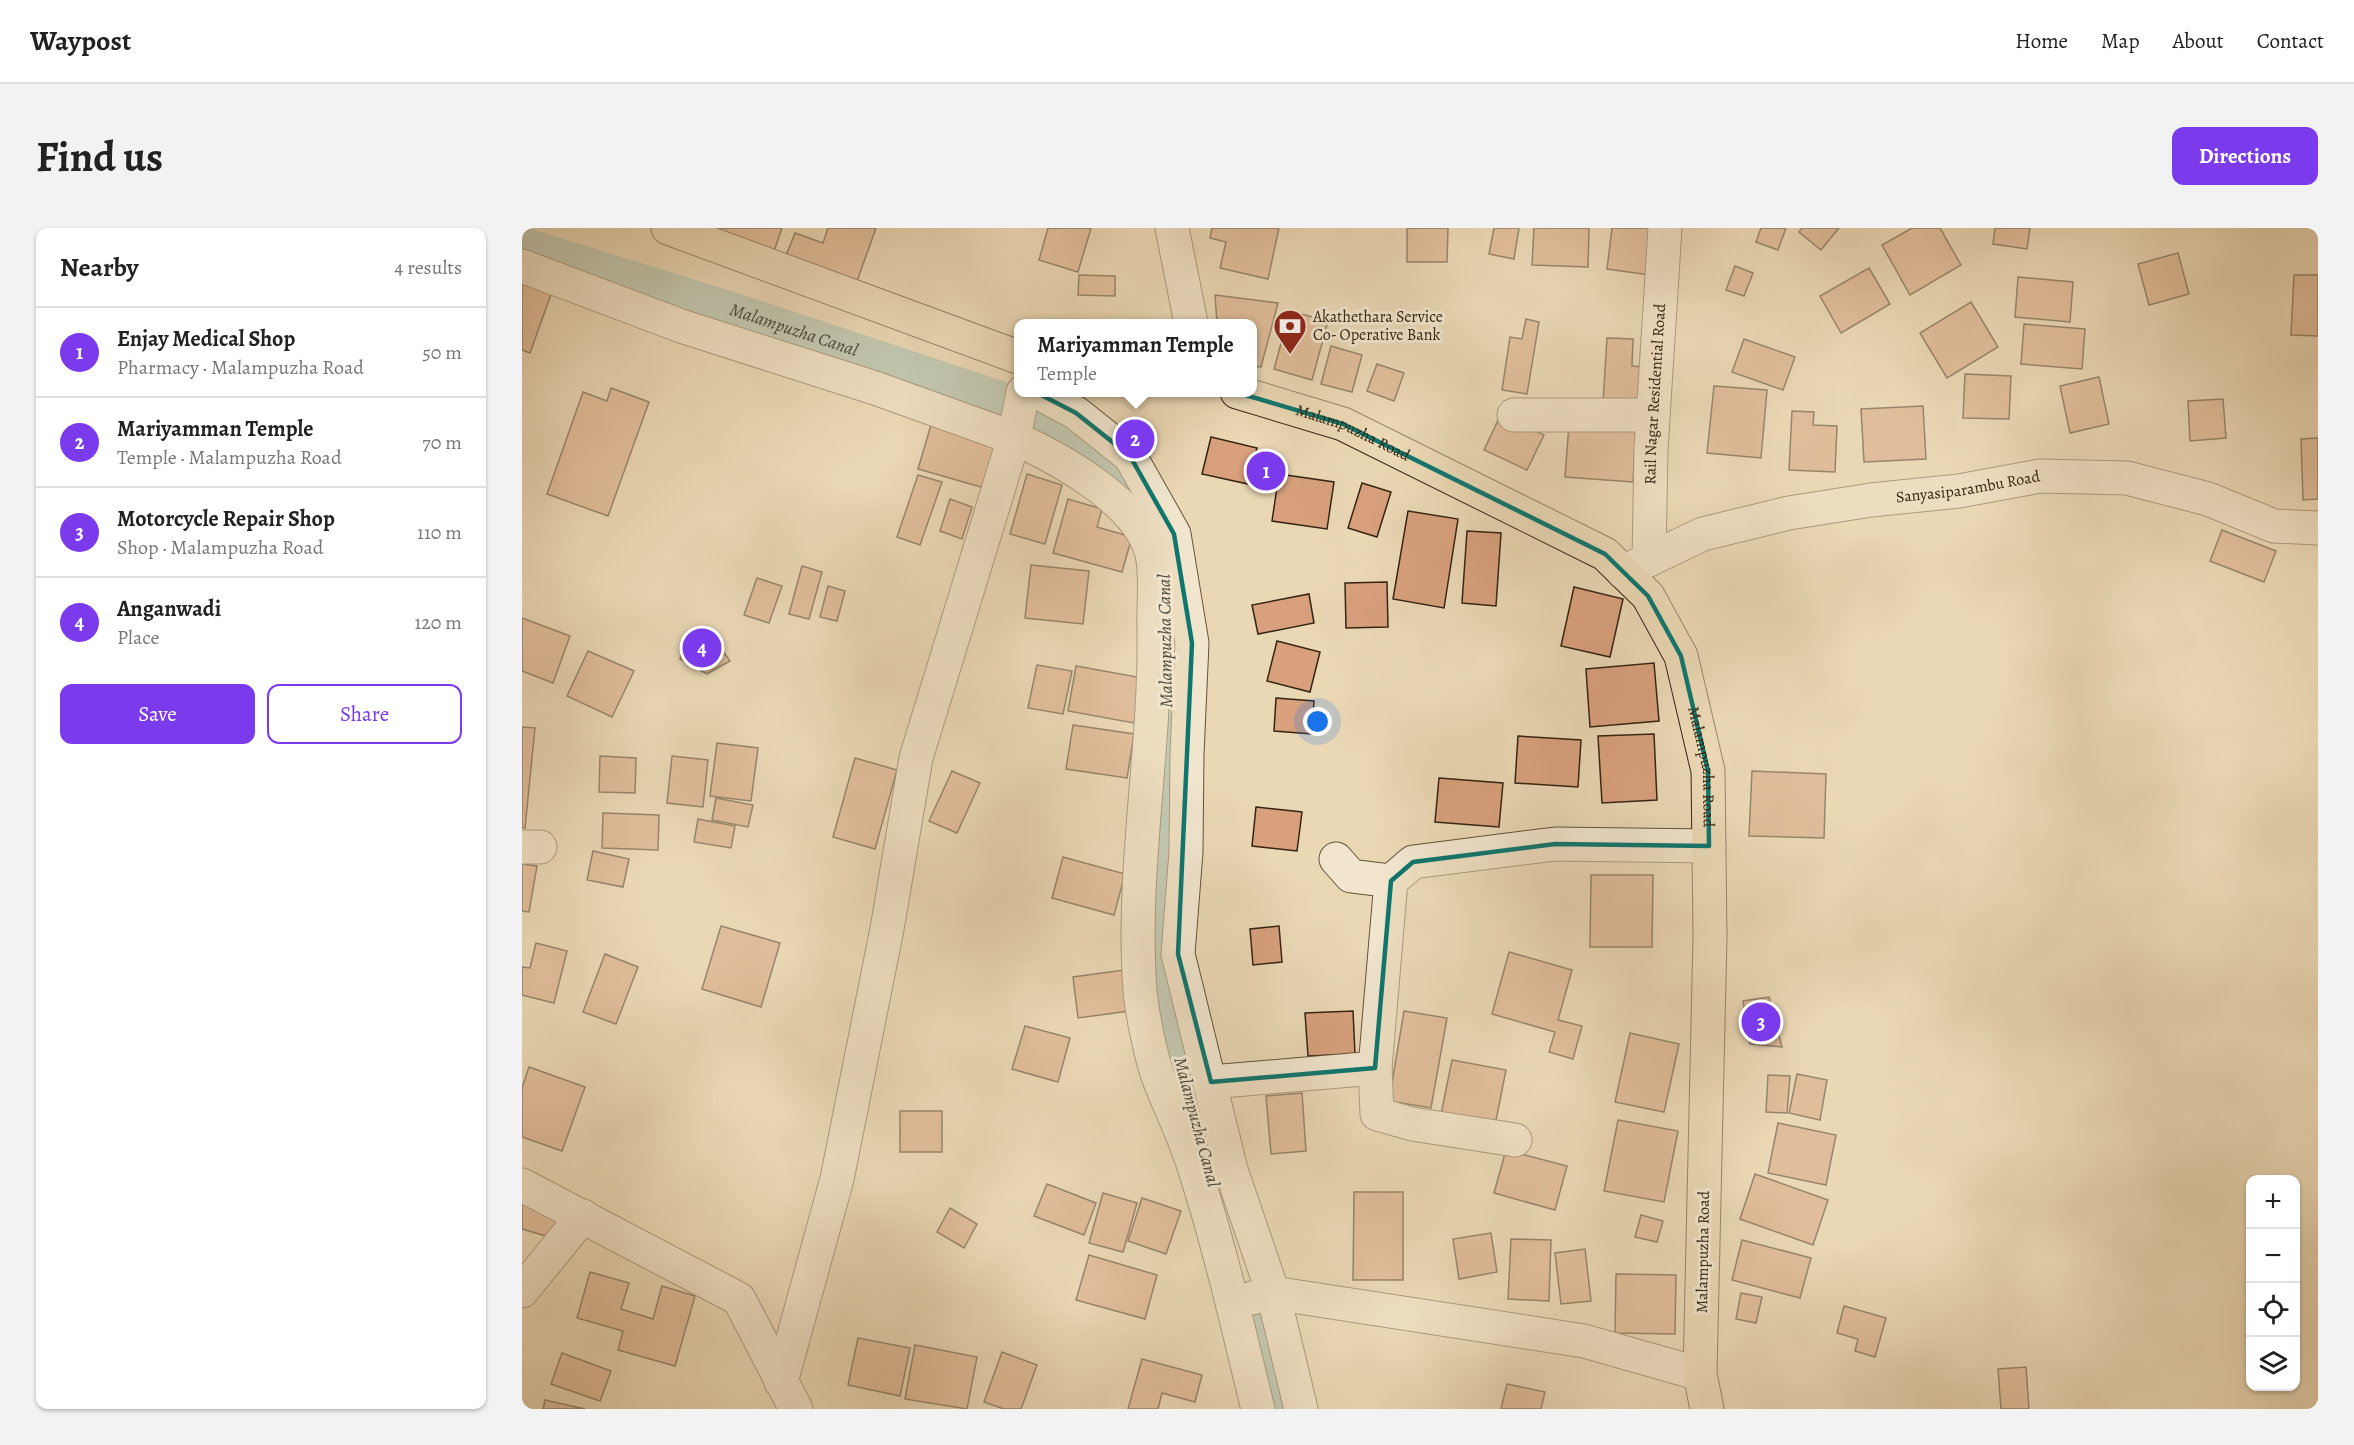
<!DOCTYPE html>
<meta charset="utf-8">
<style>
body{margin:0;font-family:Alegreya,serif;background:#f2f2f2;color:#222}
.controls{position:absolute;right:18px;bottom:18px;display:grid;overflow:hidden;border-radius:12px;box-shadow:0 2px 4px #0004}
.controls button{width:54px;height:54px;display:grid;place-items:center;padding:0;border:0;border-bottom:2px solid #e0e0e0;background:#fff;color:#222;font:30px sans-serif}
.you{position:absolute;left:796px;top:494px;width:21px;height:21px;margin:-15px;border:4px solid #fff;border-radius:50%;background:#1a73e8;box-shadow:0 0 0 9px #1a73e833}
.badge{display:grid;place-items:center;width:39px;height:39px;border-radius:50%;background:#7c3aed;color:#fff;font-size:20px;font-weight:700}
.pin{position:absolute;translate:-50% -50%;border:3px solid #fff;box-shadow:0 2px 6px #0006}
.popup{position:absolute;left:492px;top:91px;width:243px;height:78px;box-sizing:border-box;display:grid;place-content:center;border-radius:12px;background:#fff;filter:drop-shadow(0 2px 4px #0005);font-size:20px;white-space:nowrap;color:#767676}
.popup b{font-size:22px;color:#222}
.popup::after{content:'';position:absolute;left:50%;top:100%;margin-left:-12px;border:12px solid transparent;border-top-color:#fff}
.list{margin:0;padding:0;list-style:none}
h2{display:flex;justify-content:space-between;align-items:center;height:78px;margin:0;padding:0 24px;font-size:26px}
h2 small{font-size:20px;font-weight:400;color:#767676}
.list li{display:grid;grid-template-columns:39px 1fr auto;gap:18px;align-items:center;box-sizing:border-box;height:90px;padding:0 24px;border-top:2px solid #e0e0e0}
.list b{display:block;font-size:22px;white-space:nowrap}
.list p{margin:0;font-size:20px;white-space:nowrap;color:#767676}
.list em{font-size:20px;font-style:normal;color:#767676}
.actions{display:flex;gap:12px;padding:18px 24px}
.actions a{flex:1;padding:14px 0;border:2px solid #7c3aed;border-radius:12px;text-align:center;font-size:21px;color:#7c3aed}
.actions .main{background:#7c3aed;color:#fff}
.icon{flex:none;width:33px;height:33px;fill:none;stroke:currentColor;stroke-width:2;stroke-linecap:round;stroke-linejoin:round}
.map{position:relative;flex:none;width:1796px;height:1181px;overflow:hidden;border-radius:12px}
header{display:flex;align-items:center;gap:36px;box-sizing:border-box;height:84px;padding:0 30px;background:#fff;border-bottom:2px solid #e0e0e0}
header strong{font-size:28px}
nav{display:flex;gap:33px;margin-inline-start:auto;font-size:21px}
.intro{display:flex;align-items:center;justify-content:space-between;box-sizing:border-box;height:144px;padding:0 36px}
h1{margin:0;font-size:42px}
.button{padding:15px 27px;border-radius:12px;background:#7c3aed;color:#fff;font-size:21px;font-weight:700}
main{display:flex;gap:36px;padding:0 36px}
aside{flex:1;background:#fff;border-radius:12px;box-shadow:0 2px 4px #0004}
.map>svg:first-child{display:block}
</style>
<header>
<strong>Waypost</strong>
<nav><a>Home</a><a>Map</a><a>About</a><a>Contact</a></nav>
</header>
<div class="intro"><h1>Find us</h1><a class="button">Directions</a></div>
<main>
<aside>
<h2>Nearby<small>4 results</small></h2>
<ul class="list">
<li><span class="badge">1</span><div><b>Enjay Medical Shop</b><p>Pharmacy · Malampuzha Road</p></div><em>50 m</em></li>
<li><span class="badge">2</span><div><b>Mariyamman Temple</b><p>Temple · Malampuzha Road</p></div><em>70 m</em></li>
<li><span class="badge">3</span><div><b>Motorcycle Repair Shop</b><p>Shop · Malampuzha Road</p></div><em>110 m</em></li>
<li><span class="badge">4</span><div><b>Anganwadi</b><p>Place</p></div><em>120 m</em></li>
</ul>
<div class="actions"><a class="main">Save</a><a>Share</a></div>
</aside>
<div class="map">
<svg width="1796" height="1181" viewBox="0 0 1796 1181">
<rect width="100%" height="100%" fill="#ead7b4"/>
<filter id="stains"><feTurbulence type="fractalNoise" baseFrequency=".00333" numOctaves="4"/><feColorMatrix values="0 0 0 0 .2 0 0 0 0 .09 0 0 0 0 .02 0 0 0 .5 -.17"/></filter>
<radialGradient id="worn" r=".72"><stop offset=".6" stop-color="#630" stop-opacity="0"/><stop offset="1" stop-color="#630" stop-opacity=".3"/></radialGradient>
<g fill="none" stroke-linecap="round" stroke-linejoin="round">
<!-- canal -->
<g stroke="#98b9b0" stroke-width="34">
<path id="s1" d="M0 16 213 82 493 175 556 206 588 238 632 298"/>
<path d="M645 463 644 585 635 692 651 803 687 940"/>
<path d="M733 1094 759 1181"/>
</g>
</g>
<!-- building -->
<g fill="#d8a07d" stroke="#342512" stroke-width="1.5">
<path d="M192 0H260L252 23Z"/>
<path d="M306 0H354L334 56 263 30 273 5 301 15Z"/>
<path d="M526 0H569L556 44 517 32Z"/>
<path d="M690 0H757L746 51 698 40 704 14 688 10Z"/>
<path d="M885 0H926L925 34H885Z"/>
<path d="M972 0H997L992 31 967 26Z"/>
<path d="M1012 0H1067L1066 39 1010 37Z"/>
<path d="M1090 0H1134L1128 47 1085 41Z"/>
<path d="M1239 0H1264L1256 22 1234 14Z"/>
<path d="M1280 0H1317L1299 22 1277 4Z"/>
<path d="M1390 0H1418L1439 37 1388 67 1360 17Z"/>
<path d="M1473 0H1508L1505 21 1471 16Z"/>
<path d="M1656 25 1667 66 1627 77 1616 36Z"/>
<path d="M1213 38 1231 45 1222 68 1204 62Z"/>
<path d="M1347 40 1368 76 1319 105 1298 68Z"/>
<path d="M557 47 593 48V68L556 67Z"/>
<path d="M1772 47H1796V108L1769 107Z"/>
<path d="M0 49 31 61 8 125 0 122Z"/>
<path d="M1496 49 1551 54 1548 94 1493 89Z"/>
<path d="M693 67 756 75 739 139 730 138V95H695Z"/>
<path d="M1449 74 1476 119 1425 150 1398 105Z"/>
<path d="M768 83 806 93 790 152 752 141Z"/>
<path d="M1004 91 1017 94 1005 166 980 162 988 109 1000 111Z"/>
<path d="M1502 96 1563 101 1560 141 1499 136Z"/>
<path d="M1085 110 1111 111 1110 138 1126 139 1124 178 1081 175Z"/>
<path d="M1222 111 1273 129 1261 162 1210 144Z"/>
<path d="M809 118 840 127 830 164 799 156Z"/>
<path d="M855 136 882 145 872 173 845 163Z"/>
<path d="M1443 146 1489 148 1487 191 1441 190Z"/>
<path d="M1577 149 1587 196 1548 205 1538 158Z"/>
<path d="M1192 158 1245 162 1239 230 1185 225Z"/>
<path d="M89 160 127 174 86 288 25 266 61 164 85 173Z"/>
<path d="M1701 171 1704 210 1668 213 1666 173Z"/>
<path d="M1401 178 1404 231 1342 234 1339 181Z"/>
<path d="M1270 183 1292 184 1291 197 1315 198 1313 244 1267 242Z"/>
<path d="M979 186 1022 207 1005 242 962 222Z"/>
<path d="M1047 196 1114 201 1111 254 1043 249Z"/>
<path d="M409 197 479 218 466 261 396 241Z"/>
<path d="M608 202 621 206 620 220 604 215Z"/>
<path d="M689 209 735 220 726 256 680 246Z"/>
<path d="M1796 210V271L1781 272 1779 211Z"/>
<path d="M737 227 757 231 751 260 731 255Z"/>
<path d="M505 246 540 257 523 316 488 306Z"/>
<path d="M757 246 812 254 805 301 750 293Z"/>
<path d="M396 247 420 254 398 317 375 309Z"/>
<path d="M840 255 869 264 855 309 826 300Z"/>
<path d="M428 271 450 279 440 311 418 303Z"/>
<path d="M546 271 580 281 575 299 610 309 600 344 531 325Z"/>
<path d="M886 283 936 291 922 380 871 371Z"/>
<path d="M1700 302 1754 323 1742 354 1688 333Z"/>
<path d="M945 303 979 305 974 378 940 375Z"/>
<path d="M509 337 567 343 561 396 503 390Z"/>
<path d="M280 338 300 344 287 391 267 386Z"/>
<path d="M235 350 260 358 247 395 222 387Z"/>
<path d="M865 354 866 399 824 400 823 355Z"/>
<path d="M306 358 323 363 315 393 298 389Z"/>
<path d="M1052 359 1101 371 1088 429 1039 418Z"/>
<path d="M787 366 792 395 736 406 730 377Z"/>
<path d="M0 390 48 408 31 455 0 443Z"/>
<path d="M190 408 208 433 185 446 158 431 166 410Z"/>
<path d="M755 413 798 424 788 464 745 453Z"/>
<path d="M66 423 112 443 90 489 45 468Z"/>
<path d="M1132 435 1137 493 1068 499 1064 441Z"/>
<path d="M515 437 550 443 541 486 506 480Z"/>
<path d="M554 438 621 450 612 495 546 483Z"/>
<path d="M754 470 792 473 790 506 752 503Z"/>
<path d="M551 497 612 506 605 550 544 541Z"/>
<path d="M0 499 13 500 3 600H0Z"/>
<path d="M1132 506 1135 572 1080 575 1076 508Z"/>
<path d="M996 508 1059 512 1056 559 993 555Z"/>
<path d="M195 515 236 520 229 573 188 568Z"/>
<path d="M78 528 114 530 113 565 77 564Z"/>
<path d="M150 528 186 532 181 579 145 575Z"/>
<path d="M333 530 375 542 353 621 311 609Z"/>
<path d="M430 543 458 555 435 605 407 593Z"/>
<path d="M1230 543 1304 546 1302 610 1227 608Z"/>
<path d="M917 550 981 555 977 599 913 594Z"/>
<path d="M194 570 231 577 226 599 190 592Z"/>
<path d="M734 579 780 584 775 623 730 618Z"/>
<path d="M81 585 137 587 136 622 80 620Z"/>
<path d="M176 591 213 598 209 620 172 614Z"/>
<path d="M71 623 107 631 101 659 65 652Z"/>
<path d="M541 629 603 646 592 687 530 670Z"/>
<path d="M0 636 15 638 7 684 0 683Z"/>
<path d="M1069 647H1131L1130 719H1068Z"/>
<path d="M199 698 258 715 239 779 180 761Z"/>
<path d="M757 698 760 734 731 737 728 701Z"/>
<path d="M14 715 45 723 32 775 0 767V739L8 740Z"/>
<path d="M987 724 1050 742 1036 792 1060 798 1051 831 1027 824 1033 804 970 786Z"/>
<path d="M83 726 116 739 94 796 61 784Z"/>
<path d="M602 742 607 783 556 790 551 749Z"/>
<path d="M1247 769 1260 819 1228 816 1221 773Z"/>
<path d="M831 783 833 826 786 828 783 785Z"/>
<path d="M882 783 925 790 909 880 867 873Z"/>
<path d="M503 798 548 810 536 854 490 841Z"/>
<path d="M1108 805 1157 816 1142 884 1093 874Z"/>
<path d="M930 832 984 842 972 902 918 891Z"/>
<path d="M7 839 63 859 40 923 0 909V860Z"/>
<path d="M1275 846 1305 852 1298 892 1267 885Z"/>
<path d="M1246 847 1268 848 1265 885 1244 884Z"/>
<path d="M780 865 784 923 749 926 744 868Z"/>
<rect x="378" y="883" width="42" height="41"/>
<path d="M1096 892 1156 903 1142 974 1082 963Z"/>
<path d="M1256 895 1314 907 1304 957 1246 945Z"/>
<path d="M984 922 1045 938 1033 982 972 965Z"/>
<path d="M1233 946 1306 972 1291 1017 1218 991Z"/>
<path d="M525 956 574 975 562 1007 512 988Z"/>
<path d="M832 964H881V1052H831Z"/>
<path d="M581 965 615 975 601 1024 567 1015Z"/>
<path d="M0 969 49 984 41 1013 0 1001Z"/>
<path d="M620 970 659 983 644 1026 606 1013Z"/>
<path d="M428 980 455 996 442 1020 415 1004Z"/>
<path d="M1119 987 1141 993 1135 1014 1113 1009Z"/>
<path d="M969 1005 975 1044 937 1051 931 1011Z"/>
<path d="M989 1011 1029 1012 1027 1073 986 1071Z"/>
<path d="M1220 1012 1289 1030 1278 1070 1210 1052Z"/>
<path d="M1063 1021 1069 1073 1039 1076 1033 1025Z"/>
<path d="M567 1027 635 1047 623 1091 554 1072Z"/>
<path d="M68 1044 107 1055 99 1081 131 1091 140 1058 173 1068 153 1138 96 1122 101 1103 55 1090Z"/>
<path d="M1094 1046 1154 1047 1153 1106 1093 1105Z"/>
<path d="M1219 1065 1240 1069 1234 1095 1214 1091Z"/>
<path d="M1322 1078 1364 1090 1353 1129 1333 1123 1336 1111 1315 1105Z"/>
<path d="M336 1110 388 1120 378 1168 326 1157Z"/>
<path d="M393 1117 455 1129 445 1181 383 1171Z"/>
<path d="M480 1124 515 1137 499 1181H482L462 1174Z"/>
<path d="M40 1125 89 1143 78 1173 29 1156Z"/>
<path d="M620 1131 680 1147 673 1174 640 1165 636 1181H606Z"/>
<path d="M1504 1139 1507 1181H1479L1476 1141Z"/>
<path d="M985 1156 1023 1164 1019 1181H979Z"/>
<path d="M23 1172 63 1181H21Z"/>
</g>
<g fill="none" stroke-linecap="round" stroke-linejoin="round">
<defs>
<g id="minor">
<path d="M650 0 669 95"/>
<path d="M0 38 159 98 353 160 492 210C537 230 619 275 630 327 635 348 631 379 632 401 634 522 609 642 618 762 620 785 629 830 637 851 648 880 663 909 672 939 698 1019 716 1100 736 1181"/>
<path d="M515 164 554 185 608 228 652 306 670 415 665 526 664 624 656 726 709 942 751 1065 779 1181"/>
<path d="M992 187H1131"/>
<path id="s2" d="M1127 332 1129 221 1143 0"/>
<path id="s3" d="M1101 344 1181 306 1267 285 1349 272 1437 263 1518 248 1605 250 1686 271 1752 298 1796 300"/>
<path d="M0 619H18"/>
<path d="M814 631 829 648 869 653 891 634 1033 616 1187 618"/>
<path d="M869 653 853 840 855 886 890 896 993 912"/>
<path d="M689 854 853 840"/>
<path d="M0 957 217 1071 274 1181"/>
<path d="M0 1063 61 988"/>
<path d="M730 1070 751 1065 1062 1113 1178 1146"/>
<path d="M259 1154 315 951 365 701 394 530 492 210 501 164"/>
</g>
<g id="major">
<path d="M146 0 496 129"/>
<path id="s4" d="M715 164 821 196 1083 326 1126 368 1159 428 1186 543 1188 708 1178 1146 1185 1181"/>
</g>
</defs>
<!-- minor casing -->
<use href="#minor" stroke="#62523a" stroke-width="35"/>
<!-- major casing -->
<use href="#major" stroke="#342512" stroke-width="35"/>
<!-- minor -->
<use href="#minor" stroke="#f1e5ce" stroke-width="33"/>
<!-- major -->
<use href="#major" stroke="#ead7b4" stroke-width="33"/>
</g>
<!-- marked area -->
<path d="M0 0H1796V1181H0ZM495 129 680 154 821 196 1083 326 1126 368 1159 428 1186 543 1187 618 1033 616 891 634 869 653 853 840 689 854 656 726 670 415 652 306 608 228 554 185 502 158Z" fill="#ead7b4" fill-opacity=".55" fill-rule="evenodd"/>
<path fill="none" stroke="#0f766e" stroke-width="4.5" stroke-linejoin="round" d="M495 129 680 154 821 196 1083 326 1126 368 1159 428 1186 543 1187 618 1033 616 891 634 869 653 853 840 689 854 656 726 670 415 652 306 608 228 554 185 502 158Z"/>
<!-- icons -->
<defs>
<symbol id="bank-pin" viewBox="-11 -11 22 30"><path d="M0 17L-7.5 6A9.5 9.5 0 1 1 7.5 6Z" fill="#8f2418" stroke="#f1e5ce"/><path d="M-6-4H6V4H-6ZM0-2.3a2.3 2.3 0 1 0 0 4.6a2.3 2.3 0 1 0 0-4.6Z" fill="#fff"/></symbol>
</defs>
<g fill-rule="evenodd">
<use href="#bank-pin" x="749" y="79" width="38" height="52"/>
</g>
<g text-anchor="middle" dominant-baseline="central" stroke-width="6" stroke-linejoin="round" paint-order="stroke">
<!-- poi labels -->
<g font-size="16" fill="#342512" stroke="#f1e5ce" text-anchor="start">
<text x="791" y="89">Akathethara Service<tspan x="791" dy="18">Co- Operative Bank</tspan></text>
</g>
<!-- street labels -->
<g font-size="16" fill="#342512" stroke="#f1e5ce">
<text stroke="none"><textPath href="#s2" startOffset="166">Rail Nagar Residential Road</textPath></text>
<text stroke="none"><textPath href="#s4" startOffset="123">Malampuzha Road</textPath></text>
<text stroke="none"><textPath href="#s3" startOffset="358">Sanyasiparambu Road</textPath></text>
<text stroke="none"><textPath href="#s4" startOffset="645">Malampuzha Road</textPath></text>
<text transform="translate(1181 1024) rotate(-89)">Malampuzha Road</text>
</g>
<!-- water labels -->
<g font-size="18" font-style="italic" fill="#4d4a3a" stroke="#f1e5ce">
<text stroke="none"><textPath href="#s1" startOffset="285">Malampuzha Canal</textPath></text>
<text transform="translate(643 413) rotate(-91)">Malampuzha Canal</text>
<text transform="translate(675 894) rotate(75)">Malampuzha Canal</text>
</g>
</g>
<rect width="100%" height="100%" filter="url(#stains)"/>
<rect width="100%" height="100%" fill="url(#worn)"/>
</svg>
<div class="controls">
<button>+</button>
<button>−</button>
<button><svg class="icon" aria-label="locate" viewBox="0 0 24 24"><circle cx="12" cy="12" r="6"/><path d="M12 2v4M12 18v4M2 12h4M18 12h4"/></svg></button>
<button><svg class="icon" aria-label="layers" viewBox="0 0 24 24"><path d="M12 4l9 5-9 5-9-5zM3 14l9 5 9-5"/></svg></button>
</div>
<div class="you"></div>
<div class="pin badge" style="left:744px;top:243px">1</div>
<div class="pin badge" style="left:613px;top:211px">2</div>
<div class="popup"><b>Mariyamman Temple</b>Temple</div>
<div class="pin badge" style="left:1239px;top:794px">3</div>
<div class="pin badge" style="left:180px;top:420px">4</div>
</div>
</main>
